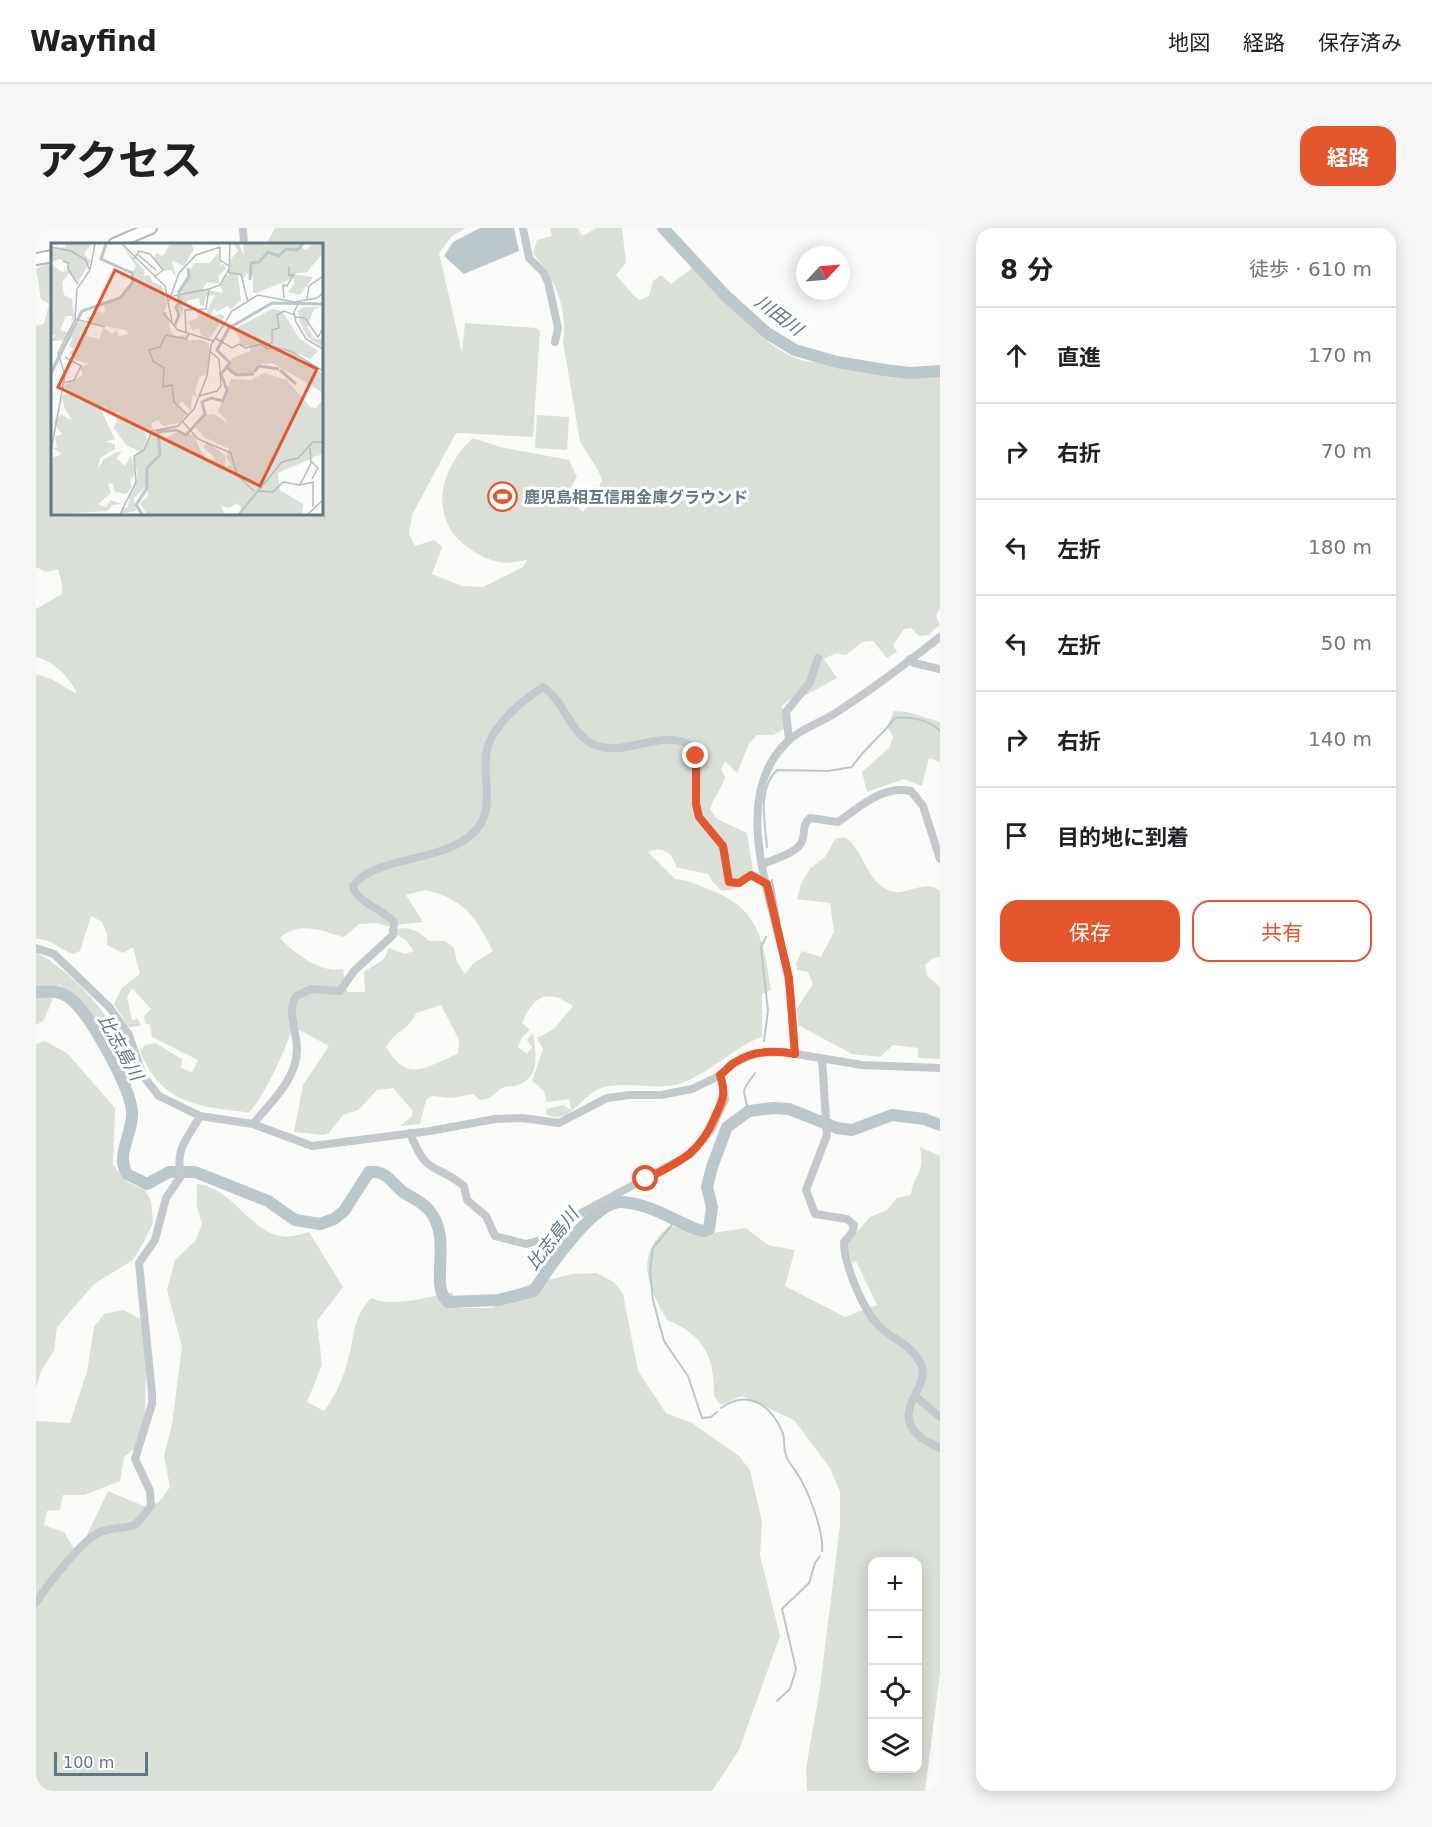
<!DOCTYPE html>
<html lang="ja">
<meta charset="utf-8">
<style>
body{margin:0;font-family:"DejaVu Sans","Noto Sans JP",sans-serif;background:#f6f6f6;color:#202124}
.controls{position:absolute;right:18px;bottom:18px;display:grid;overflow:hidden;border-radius:12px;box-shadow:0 3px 15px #0003}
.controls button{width:54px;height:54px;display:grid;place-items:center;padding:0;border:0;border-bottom:2px solid #e0e0e0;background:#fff;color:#202124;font:30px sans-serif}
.compass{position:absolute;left:760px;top:18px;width:54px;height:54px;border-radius:50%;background:#fff;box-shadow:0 3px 15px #0003;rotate:64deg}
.scale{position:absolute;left:18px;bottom:15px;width:94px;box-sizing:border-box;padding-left:6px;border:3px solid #657683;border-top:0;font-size:16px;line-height:21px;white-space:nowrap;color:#657683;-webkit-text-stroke:4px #fff;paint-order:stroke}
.stop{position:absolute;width:18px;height:18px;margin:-14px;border:4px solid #e4572e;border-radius:50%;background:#fff}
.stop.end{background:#e4572e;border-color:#fff;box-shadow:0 2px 6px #0008}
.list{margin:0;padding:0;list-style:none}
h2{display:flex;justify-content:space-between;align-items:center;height:78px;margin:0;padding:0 24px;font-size:26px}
h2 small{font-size:20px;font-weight:400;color:#757577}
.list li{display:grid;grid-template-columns:39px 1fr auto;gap:18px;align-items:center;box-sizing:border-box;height:96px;padding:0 24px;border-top:2px solid #e0e0e0}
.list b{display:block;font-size:22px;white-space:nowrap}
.list em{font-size:20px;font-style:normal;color:#757577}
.actions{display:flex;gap:12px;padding:18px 24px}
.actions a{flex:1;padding:14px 0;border:2px solid #e4572e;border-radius:18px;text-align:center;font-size:21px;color:#e4572e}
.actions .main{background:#e4572e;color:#fff}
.icon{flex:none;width:33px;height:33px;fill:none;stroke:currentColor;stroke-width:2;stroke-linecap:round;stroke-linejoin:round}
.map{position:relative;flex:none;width:904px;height:1563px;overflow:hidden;border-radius:18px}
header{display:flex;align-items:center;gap:36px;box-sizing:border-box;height:84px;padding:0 30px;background:#fff;border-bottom:2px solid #e0e0e0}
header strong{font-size:28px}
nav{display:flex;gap:33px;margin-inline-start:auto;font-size:21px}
.intro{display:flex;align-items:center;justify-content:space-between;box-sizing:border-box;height:144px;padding:0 36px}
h1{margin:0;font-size:42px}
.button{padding:15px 27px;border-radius:18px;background:#e4572e;color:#fff;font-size:21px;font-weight:700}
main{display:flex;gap:36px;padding:0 36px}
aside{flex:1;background:#fff;border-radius:18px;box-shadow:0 3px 15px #0003}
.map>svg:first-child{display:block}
</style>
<header>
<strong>Wayfind</strong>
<nav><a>地図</a><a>経路</a><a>保存済み</a></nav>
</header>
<div class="intro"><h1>アクセス</h1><a class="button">経路</a></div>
<main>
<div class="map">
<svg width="904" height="1563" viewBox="0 0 904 1563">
<rect width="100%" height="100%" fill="#fafaf8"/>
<!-- green -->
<g fill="#dadfd7" fill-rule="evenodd">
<path d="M239 0H430L416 8 403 25 426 125 429 95 500 100 504 103 497 209 420 205 376 287 373 306 379 318 398 312 406 319 396 346 426 358 447 359 487 339 491 332C482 333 472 336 463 334 452 332 439 325 430 318 391 288 405 239 437 210L464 219 533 232 541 249 525 276 540 277 547 284 558 271 566 252C561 237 551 227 544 213L527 114C532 81 519 49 497 26L501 12 516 8 514 0H542L546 8 561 0H586L590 35 580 47 597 67 604 72 613 68 617 53 625 47 635 56 659 38C688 68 724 119 765 132 785 138 806 128 824 134 852 143 875 156 904 146V380L900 388 904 397 892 407 883 408 875 400 868 401 857 417 861 424 851 430 837 413 826 414 810 427 800 425 788 431 801 450 772 466 754 471 746 478 748 501 737 507H721L713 516 701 545 689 533 685 541 689 549C686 560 678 569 674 581L681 591 711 605 719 655 713 651 695 662 686 663 676 653 672 646 640 639C638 625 625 617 612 624L639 651C653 652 662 657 674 662 725 681 727 714 735 762L726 766V809C697 819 676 844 646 855 621 864 586 851 563 861 545 868 532 899 510 886V881L527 877 535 882 533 871 511 874 508 863 496 853 507 821 501 810 518 801 537 778C510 760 498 768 486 795L494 802 486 809 482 819 491 826 496 819 491 812 497 805C500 826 505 851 479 858 475 859 472 858 469 859 458 863 459 871 444 872L437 866 416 870 396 868 390 872 384 896 364 898 376 888 377 883 357 860 341 862 322 882 307 887 293 905 287 907 258 904 267 857 293 818 263 802 255 803C250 821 225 875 212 885 203 882 194 883 184 881 144 875 120 863 104 823L109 817 119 815 146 831 145 840 156 844 162 832 116 809 114 797 109 795 108 788 115 781 96 760 91 769 96 792 102 791 105 798 93 799 78 776 86 760 104 746 97 719 87 725 71 717V706L66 694 55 688 44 723 37 726C23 721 16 711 0 711V446L15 451 41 466C35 450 16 432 0 429V381L26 366V356L22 341 10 344 0 339V98L8 96 13 76 5 71 0 41 16 33V285H285V16H230ZM390 662C429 672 439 688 457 723L438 735 429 746 421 734 418 720 409 713H393L381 703 370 700 352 702 370 712 378 723 369 726 353 720 348 731 328 744 329 764H311L307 741C286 746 259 726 244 710 262 692 286 703 308 709L323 696 342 695 350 698 387 694 370 667ZM405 777 423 812 422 826C390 838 372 857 350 819 358 804 374 801 380 785Z"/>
<path d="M501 187 533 189 531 222 499 220Z"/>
<path d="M858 483 871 484 904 494V534L893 530 886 558 868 551 831 564 826 544 853 520 857 509 851 498Z"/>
<path d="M808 609C828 620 829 653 854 663 871 669 889 650 904 663V729L897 730 889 737 891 748 904 759V831L882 830V820L857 817 844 829 816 826 762 797 761 780 777 756 772 744 761 742 760 735 766 723 785 729 798 704 794 675 761 671 766 654 774 641 790 628 799 611Z"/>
<path d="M0 724C43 748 95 805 95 856L62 793 23 756 8 792 0 797Z"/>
<path d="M9 813 31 825 79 880 77 937 91 954 109 962 115 973 117 995 107 1015 97 1032 58 1056 21 1099 18 1123 5 1143 0 1160V816Z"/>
<path d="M884 919 904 928V1445L889 1563H771L770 1540 784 1460 804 1297V1264L794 1240 758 1192 706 1168 685 1177 678 1168C679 1129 667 1106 631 1092 611 1057 598 1028 633 998L677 1005 710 1000 732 1017 759 1022 749 1058 809 1089 841 1077 820 1033 816 1035 811 1015 834 989 851 982 861 970 875 967C878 944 889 949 884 919ZM836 1334H882V1540H836Z"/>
<path d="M161 956C197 960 211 1001 245 1008 253 1010 265 1006 273 1004L307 1059 281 1093 286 1137 271 1174 288 1183C299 1169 308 1149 312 1131 319 1106 316 1091 335 1070 356 1080 393 1069 416 1064L421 1080H456L491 1057 537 1046 560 1045 578 1054 587 1066 602 1143 630 1185 656 1195 703 1228 714 1242 726 1294 724 1327 744 1408 703 1522 676 1563H0V1193L34 1195 51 1144 58 1099 68 1086 87 1082 111 1094 109 1190 99 1220 88 1229 84 1253 48 1267H27L24 1282 11 1283 8 1297 28 1304 38 1321 50 1309 72 1263 110 1279 123 1274 134 1259 128 1228 136 1196 146 1119 131 1062 139 1032 160 1012 166 996 161 979Z"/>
</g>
<!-- water -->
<path fill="#bbc7cb" d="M444 0H478L483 23 428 46 408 28 417 14Z"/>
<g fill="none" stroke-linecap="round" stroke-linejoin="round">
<!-- stream -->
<g stroke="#bbc7cb" stroke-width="2">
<path d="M731 619C729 594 721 561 741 542L792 543 816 539C828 520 846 508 859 490 873 488 894 492 904 503"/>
<path d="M736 652 743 692"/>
<path d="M728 813 732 783 725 719 730 709"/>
<path d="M713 883C706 860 705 865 719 845"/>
<path d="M634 989 636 997 617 1020 614 1043 617 1072 628 1113 652 1148 666 1190 675 1189 681 1184"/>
<path d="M685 1180C711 1161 734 1176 746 1203 750 1211 746 1221 751 1230 753 1235 758 1240 761 1245 772 1262 788 1303 786 1323"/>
<path d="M741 1473 754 1461 760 1441 746 1381 773 1355 779 1335 784 1328"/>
</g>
<!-- river -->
<g stroke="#bbc7cb" stroke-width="12">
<path d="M627 0 690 68 731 105 759 122 801 134 849 142 874 145 904 143"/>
<path d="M0 764C13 763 24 762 35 771 54 786 94 859 96 883 98 905 79 925 91 946L111 956 133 944H159L232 973 259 992 284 996 298 991 308 983 333 944C351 942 355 955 367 964 376 970 385 973 393 982 418 1012 392 1056 412 1074L462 1072 498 1063C512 1040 558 973 586 974 614 976 635 991 660 1001L667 1003 673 1001 676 979 671 959 676 939 691 899 713 883 737 880 753 881 801 900 816 902 856 887 888 891 904 897"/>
</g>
<defs>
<g id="major">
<path d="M78 16 115 0"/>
<path d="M0 31 16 28"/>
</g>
</defs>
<!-- major casing -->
<use href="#major" stroke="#b5babe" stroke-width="14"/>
<!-- minor -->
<g stroke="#c3c8cc" stroke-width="8">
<path d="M207 0 208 16"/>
<path d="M487 0 493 30 507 44 512 54 522 100 519 114"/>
<path d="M874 431 878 435 904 441"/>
<path d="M753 512 750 484 774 454 782 430"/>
<path d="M727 636C738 631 762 625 766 613 770 604 765 598 774 590L802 594C824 579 846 557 875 563L887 578 904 631"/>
<path d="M0 720 18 726 74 780 93 807 107 848 123 868 164 888 217 896 276 918 394 903 459 891 486 890 523 895 571 870 594 867H625L656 861 683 848 696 836 720 825 748 824 826 837 904 840"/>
<path d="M759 826C756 800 757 774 752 749 740 679 690 573 751 514 765 500 785 495 801 484 837 461 871 435 904 409"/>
<path d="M786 831 791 907 770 962 779 986 811 991 818 997 816 1005 808 1014C808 1036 827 1082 843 1098 857 1112 872 1114 884 1134 898 1159 852 1182 884 1209 889 1214 898 1216 904 1220"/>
<path d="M217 896C235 874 259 853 261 824 262 805 250 784 260 768L276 761 304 763 318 743 357 707 358 694C348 682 319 673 317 658 340 626 410 636 440 602 459 580 447 553 450 527 453 500 485 473 507 459 529 473 534 507 559 517 590 530 625 499 656 518L661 530 660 576 663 589 687 618 693 654 703 655 715 647 731 656"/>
<path d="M374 905C392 950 397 933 428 958L431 972 450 988 459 1008 490 1016 509 1011 525 996 655 926 675 902 689 871 684 847"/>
<path d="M879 1168 904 1189"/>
<path d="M0 1375C11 1357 45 1314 62 1305 73 1299 87 1301 99 1297L115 1278 114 1263 99 1231 116 1176V1165L103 1035 119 1012 130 970 145 948C139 920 151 912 164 888"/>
</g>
<!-- major -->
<use href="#major" stroke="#fff" stroke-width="10"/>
</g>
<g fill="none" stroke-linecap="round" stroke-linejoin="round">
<!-- route -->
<path stroke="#e4572e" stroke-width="8" d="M610 951C643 934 663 926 678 891 686 873 691 867 684 847 689 844 693 838 698 835 716 822 738 822 759 826L753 750 731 656 715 647 703 655 693 654 687 618 663 589 660 576V528"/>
</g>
<!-- icons -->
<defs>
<symbol id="stadium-ring" viewBox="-11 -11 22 22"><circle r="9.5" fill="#fff" stroke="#e4572e" stroke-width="1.5"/><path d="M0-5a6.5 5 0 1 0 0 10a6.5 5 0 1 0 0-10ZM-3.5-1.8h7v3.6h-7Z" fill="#e4572e"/></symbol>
</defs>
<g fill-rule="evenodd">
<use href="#stadium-ring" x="450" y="252" width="33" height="33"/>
</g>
<g text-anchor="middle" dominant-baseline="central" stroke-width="6" stroke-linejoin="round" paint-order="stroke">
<!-- poi labels -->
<g font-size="16" font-weight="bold" fill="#657683" stroke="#fff" text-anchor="start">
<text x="488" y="269">鹿児島相互信用金庫グラウンド</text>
</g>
<!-- water labels -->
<g font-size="18" font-style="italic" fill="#60757c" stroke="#fff">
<text transform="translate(743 87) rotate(37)">川田川</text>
<text transform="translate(85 819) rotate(61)">比志島川</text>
<text transform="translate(516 1011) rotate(-52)">比志島川</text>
</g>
</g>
<!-- overview -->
<g transform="translate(15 15)">
<rect width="272" height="272" fill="#fafaf8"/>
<path d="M14 1H40L33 11 40 18 26 40 18 30 11 39 13 52 21 56 23 74 20 80 21 73H15L9 87 16 89 13 97 4 98H0L4 92H0V21L11 29 17 27V20L9 16 0 19V5L15 4ZM119 1H140L143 6 133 23 121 18 125 34 120 27 112 28 103 16 105 10 112 13ZM183 1H188L193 12 192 1H254L251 4 255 7 262 1H271V11L256 29 239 31 262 34 249 52 237 49 244 40 242 35 206 50H202V33L197 30 192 36 187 32 190 57 180 66 176 63 166 69 163 65 159 75 169 71 174 73 158 96 150 92 148 85 142 88 137 79 147 75 149 69 155 70 164 52 155 53 153 62H149L148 55 139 57 132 62V72L124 63 129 57 126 50 143 20H159L167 10 170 21 167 23 173 21 175 26 167 33 169 41 156 39 152 46 172 50 169 42 173 32H178L179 17 187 8ZM71 2 93 27V33L98 32 102 39 111 43 116 61 113 69H116L120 89 125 93 137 92V97H152L158 101 159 110 155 132 148 134 144 148 146 154 141 152 140 168 131 158 127 162 135 172 129 180 112 183 107 177 100 180 102 186 92 187 96 195 90 209 100 190 113 185H121L107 189 111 197 126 189 143 192 151 211 159 219 164 215 152 204 156 199 174 212V224L180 222 175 214 178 206 153 194 142 182 154 172 163 171 178 181 167 168 180 136 200 137 213 130 236 137 259 164 264 165 271 158V211L227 230 229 247 252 261 251 271H188L190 264 186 260 178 265 170 263 174 271H96L89 260 97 253 96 242 83 255 85 268 70 271 71 265 77 264 79 251 85 241 86 230 83 214 89 209 75 202 63 185 69 168 61 173 53 163 50 167 64 196 54 199 64 201V206L49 215 47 226 53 216 66 209H71L65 215 74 223 80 213 85 229 79 238 81 244 75 251 64 249 61 240 57 241 60 250 47 261 55 264 60 257 71 261 61 262 57 268 0 271V215L11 211 2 205 6 204 4 194 11 191 3 181 4 175 11 172 21 177 13 164 11 153 20 149 12 143 32 132 29 124 39 121 25 117 18 110 24 106 18 103 22 94 14 101 18 89 24 78 22 85 28 79 34 80 36 93 48 96 52 85 62 91 65 87 68 93 78 91 75 87 42 81 35 74H42L43 68 54 70 53 61 69 56 83 38 81 30 74 27 82 28 85 23ZM253 64H270L263 66 256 84 264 96H271V103L257 95 249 79 247 68ZM221 66 231 68 249 96 267 108 259 116 249 111 246 115 271 130V149L221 120 209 121 201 130 181 131 177 127 181 115 199 108V103H190L187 92 182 87Z" fill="#dadfd7"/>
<path fill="none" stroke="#bbc7cb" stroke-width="3" d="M199 37 200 20 208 19 217 9 228 13 235 6 246 7 252 1M127 50 138 34 137 25M124 82 128 72 125 64 130 58 127 53M175 124 185 132 203 131M229 127 245 141M203 129 208 123 228 126M0 130 31 68 69 55 82 39 81 30 50 16 55 1M91 271 85 262 96 245V225L109 212 107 189 125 187 135 192 154 171 151 159 160 155 172 158 176 147 170 131 179 120 166 107 178 85 221 60 272 61"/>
<path fill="none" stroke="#b5bdc2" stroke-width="1.5" d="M71 1 114 43 121 79M179 1 178 30 190 31 197 59M0 4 20 8 35 17 38 26M86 11 105 27M83 16 88 8 99 11 112 27 103 34M12 18 17 20V26L27 41M122 53 158 46M233 55 232 42 236 43 243 31 238 33V24M256 56 258 43 272 33M118 58 128 30 145 12 169 4V17L178 23M249 58 243 69 245 79 255 96 272 106M112 70 127 87 162 98M244 74 254 75 267 94 272 85M24 76 54 84M135 90 134 67 155 66 158 46 169 42 178 26M164 95 181 105 188 101 195 105 210 101 216 106 223 104 239 108 272 128M214 104 221 99V87L228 85 226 72 233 68 244 72M13 140 23 137 30 123 14 114M148 153 166 148 170 143 168 116 160 109M137 172 123 159 121 142 112 144 113 125 102 118 98 107 109 104 115 92 135 96 138 91M132 179 147 196 180 210 186 232 203 248M259 205 260 220 249 242 262 239V264M0 208 14 132 7 110 24 76 26 46 39 27 44 1M260 218 267 225 261 236M208 248 222 249 232 239 249 242M69 271 85 239 83 213 93 207 101 188 127 183 143 166 156 133 160 102 181 68 207 52 243 59 266 55 272 50M188 271 231 219 247 215 262 199H272M257 271 272 257"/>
<path fill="#e4572e" fill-opacity="0.15" stroke="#e4572e" stroke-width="3" d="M64 27 266 126 209 243 7 144Z"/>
<rect width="272" height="272" fill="none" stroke="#657683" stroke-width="3"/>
</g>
</svg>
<div class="controls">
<button>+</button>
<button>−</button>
<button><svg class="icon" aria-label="locate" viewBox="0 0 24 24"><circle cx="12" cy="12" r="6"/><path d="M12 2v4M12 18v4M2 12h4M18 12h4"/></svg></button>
<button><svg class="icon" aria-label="layers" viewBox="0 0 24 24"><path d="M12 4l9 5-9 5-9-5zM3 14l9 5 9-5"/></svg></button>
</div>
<svg class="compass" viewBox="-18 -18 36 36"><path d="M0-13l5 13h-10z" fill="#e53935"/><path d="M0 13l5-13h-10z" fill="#757577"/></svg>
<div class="scale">100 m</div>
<div class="stop" style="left:610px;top:951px"></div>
<div class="stop end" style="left:660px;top:528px"></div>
</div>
<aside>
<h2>8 分<small>徒歩 · 610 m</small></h2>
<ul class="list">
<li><svg class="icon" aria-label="ahead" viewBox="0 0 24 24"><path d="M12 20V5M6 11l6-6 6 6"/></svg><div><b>直進</b></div><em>170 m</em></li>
<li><svg class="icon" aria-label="right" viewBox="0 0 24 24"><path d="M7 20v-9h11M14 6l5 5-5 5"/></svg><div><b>右折</b></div><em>70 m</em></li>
<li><svg class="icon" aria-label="left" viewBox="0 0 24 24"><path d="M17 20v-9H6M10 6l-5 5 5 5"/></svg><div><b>左折</b></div><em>180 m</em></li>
<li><svg class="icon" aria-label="left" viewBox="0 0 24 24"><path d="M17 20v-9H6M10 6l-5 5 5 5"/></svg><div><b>左折</b></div><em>50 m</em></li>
<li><svg class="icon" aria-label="right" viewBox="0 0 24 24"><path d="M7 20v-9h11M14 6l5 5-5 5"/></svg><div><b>右折</b></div><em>140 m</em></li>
<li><svg class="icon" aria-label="arrive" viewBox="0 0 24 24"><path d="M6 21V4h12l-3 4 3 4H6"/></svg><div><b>目的地に到着</b></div></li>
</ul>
<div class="actions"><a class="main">保存</a><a>共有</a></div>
</aside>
</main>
